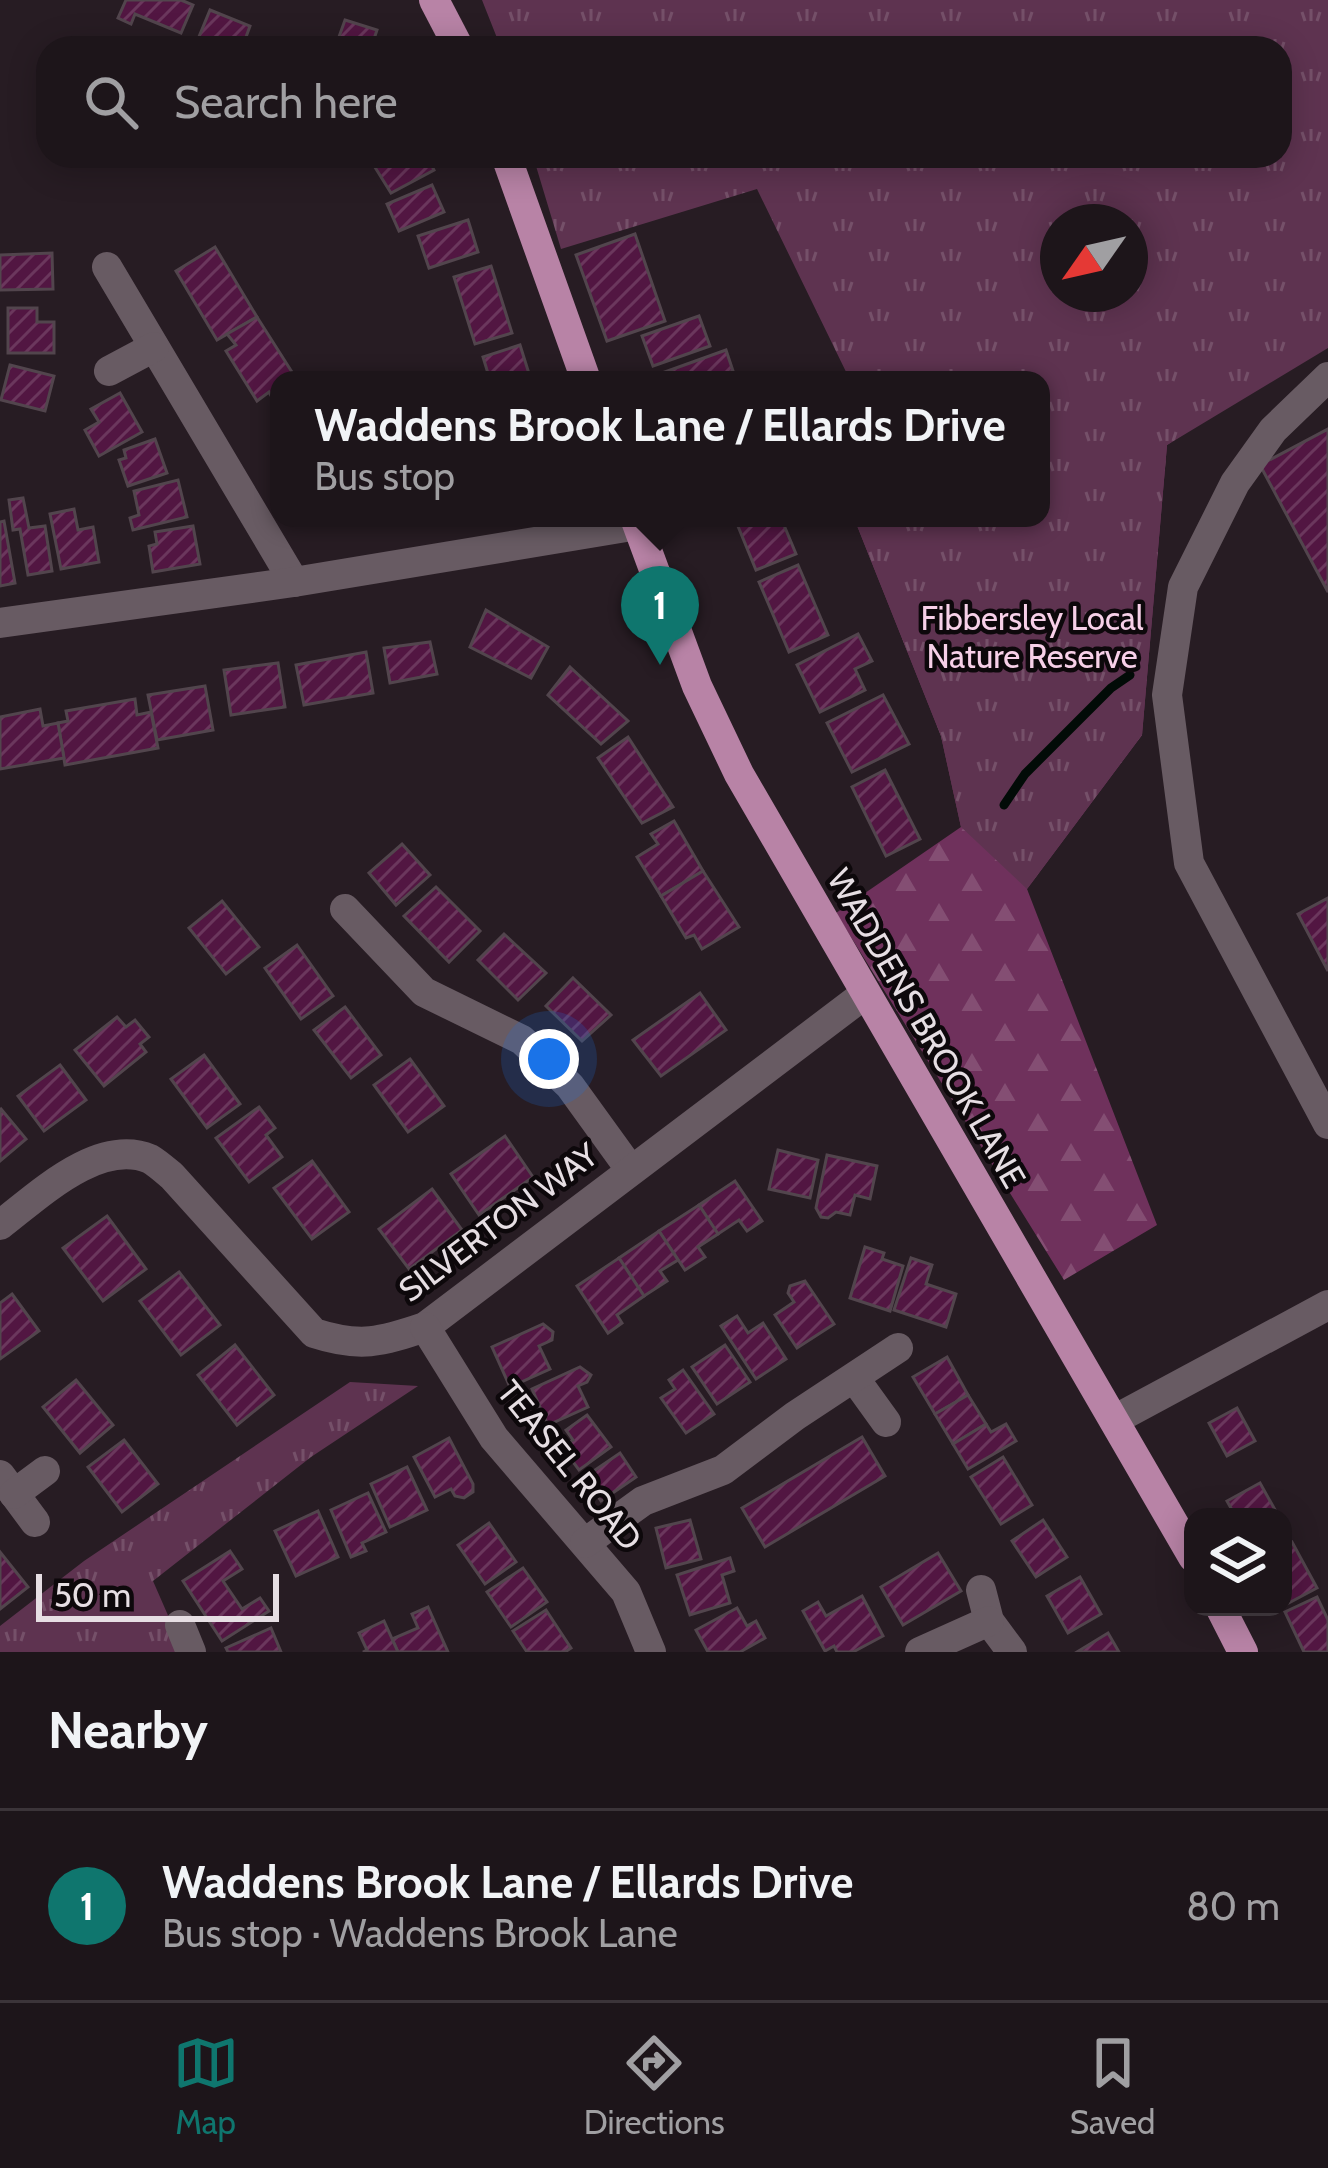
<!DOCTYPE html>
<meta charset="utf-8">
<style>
body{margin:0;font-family:Cabin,sans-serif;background:#2a2227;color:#f1f3f6}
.controls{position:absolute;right:36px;bottom:36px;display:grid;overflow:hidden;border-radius:24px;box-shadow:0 6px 30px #0003}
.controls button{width:108px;height:108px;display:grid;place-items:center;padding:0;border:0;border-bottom:3px solid #3b3439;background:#1d151a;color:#f1f3f6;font:60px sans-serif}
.compass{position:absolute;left:1040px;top:204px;width:108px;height:108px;border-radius:50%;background:#1d151a;box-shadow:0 6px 30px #0003;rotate:236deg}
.scale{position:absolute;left:36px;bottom:30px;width:243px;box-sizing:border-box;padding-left:12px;border:6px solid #e6dee3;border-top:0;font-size:33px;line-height:42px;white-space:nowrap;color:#e6dee3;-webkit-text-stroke:9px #0d080b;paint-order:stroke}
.you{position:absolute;left:549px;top:1059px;width:42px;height:42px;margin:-30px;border:9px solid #fff;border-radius:50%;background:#1a73e8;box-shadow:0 0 0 18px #1a73e833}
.badge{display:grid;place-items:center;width:78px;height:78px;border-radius:50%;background:#0f766e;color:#fff;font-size:39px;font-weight:700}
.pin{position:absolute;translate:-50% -99px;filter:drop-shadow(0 3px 6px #0008)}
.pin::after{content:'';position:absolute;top:63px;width:42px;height:36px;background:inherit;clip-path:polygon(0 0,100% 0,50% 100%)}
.popup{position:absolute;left:270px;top:371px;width:780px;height:156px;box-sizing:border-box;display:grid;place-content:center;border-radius:24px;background:#1d151a;filter:drop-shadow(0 3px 9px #0005);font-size:39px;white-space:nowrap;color:#a09fa2}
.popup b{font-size:45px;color:#f1f3f6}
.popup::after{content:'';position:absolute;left:50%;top:100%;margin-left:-24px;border:24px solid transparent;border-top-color:#1d151a}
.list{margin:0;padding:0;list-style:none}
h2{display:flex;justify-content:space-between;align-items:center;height:156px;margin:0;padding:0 48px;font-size:51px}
h2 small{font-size:39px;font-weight:400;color:#a09fa2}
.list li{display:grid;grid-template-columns:78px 1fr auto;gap:36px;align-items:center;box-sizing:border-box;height:192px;padding:0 48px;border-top:3px solid #3b3439}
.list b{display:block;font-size:45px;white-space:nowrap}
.list p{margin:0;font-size:39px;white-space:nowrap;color:#a09fa2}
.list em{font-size:39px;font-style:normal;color:#a09fa2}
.icon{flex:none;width:66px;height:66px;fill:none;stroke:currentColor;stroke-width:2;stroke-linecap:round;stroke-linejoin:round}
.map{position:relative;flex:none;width:1328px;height:1652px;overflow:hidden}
.search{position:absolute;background:#1d151a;box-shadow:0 6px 30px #0003;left:36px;right:36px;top:36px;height:132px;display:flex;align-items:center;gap:30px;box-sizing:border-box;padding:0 42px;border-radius:36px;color:#a09fa2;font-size:45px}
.sheet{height:348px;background:#1d151a}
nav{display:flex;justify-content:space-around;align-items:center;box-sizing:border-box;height:168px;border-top:3px solid #3b3439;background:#1d151a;font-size:33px;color:#a09fa2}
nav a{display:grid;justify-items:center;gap:6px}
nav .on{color:#0f766e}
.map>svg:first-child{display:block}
</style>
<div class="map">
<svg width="1328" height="1652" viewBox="0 0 1328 1652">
<defs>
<pattern id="forest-firs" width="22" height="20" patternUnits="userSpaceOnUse" patternTransform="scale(3)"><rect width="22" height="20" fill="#6f315c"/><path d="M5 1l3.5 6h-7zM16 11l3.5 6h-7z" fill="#844e73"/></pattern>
<pattern id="park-tufts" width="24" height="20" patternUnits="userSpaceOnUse" patternTransform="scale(3)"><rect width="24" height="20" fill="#5e3350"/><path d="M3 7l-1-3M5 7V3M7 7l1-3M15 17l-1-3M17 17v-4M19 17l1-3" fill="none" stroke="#755069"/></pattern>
<pattern id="building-hatch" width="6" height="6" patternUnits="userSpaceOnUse" patternTransform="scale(3)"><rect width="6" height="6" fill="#521642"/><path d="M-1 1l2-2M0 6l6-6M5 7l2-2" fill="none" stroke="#6b375d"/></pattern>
</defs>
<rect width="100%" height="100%" fill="#271c23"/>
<!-- forest -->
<path fill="url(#forest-firs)" d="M1280 156 1328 339 1167 445 1142 735 1027 889 1157 1225 1064 1280 836 913 961 827 941 736 854 518H1041V380H850L924 161 1101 413Z"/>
<!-- park -->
<g fill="url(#park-tufts)" fill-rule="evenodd">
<path d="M482 0H1328V348L1167 445 1142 735 1027 889 961 827 941 736 854 518H1041V380H850L757 189 561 249 533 156H1280V48H501ZM1058 222H1130V294H1058Z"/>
<path d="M350 1382 418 1386 311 1457 153 1581 184 1652H0V1626L84 1561Z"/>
</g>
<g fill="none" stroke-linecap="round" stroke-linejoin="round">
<!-- stream -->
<path stroke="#020b07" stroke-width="9" d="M1004 805 1025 774 1111 688 1130 675"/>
</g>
<!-- building -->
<g fill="url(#building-hatch)" stroke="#52454d" stroke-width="3">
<path d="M126 0H181L193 5 181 33 135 14 131 24 118 18Z"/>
<path d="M210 10 250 26 242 48H205L196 44Z"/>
<path d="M345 20 377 30 371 48H335Z"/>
<path d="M368 156H427L434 170 391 193Z"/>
<path d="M432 185 444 212 399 231 387 204Z"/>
<path d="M468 220 478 252 429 268 418 236Z"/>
<path d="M635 234 665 321 607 341 576 255Z"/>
<path d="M215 247 257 317 217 340 176 271Z"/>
<path d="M52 253 53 289 0 290V255Z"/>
<path d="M491 266 512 333 475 344 454 277Z"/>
<path d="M8 308H37V322H54V353H8Z"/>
<path d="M699 316 710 346 653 366 642 336Z"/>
<path d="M257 317 297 380H279V400L275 403 269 392 257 401 226 351 236 345 227 334Z"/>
<path d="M520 345 531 380H490L483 357Z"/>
<path d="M726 350 733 371 723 375 725 380H664L662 373Z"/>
<path d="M10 365 54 376 45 411 1 400Z"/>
<path d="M120 393 142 432 99 456 85 430 99 422 91 409Z"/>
<path d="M1328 429V592L1260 465Z"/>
<path d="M155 439 167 473 128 486 119 460 126 458 124 450Z"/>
<path d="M178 480 187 517 133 530 130 518 139 515 134 491Z"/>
<path d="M23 498 29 528 45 526 52 571 28 575 20 529 13 530 9 500Z"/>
<path d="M74 509 78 530 93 527 99 562 61 569 50 514Z"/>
<path d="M781 518 796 554 756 570 735 519Z"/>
<path d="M4 521 15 583 0 586V522Z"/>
<path d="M193 526 200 564 153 572 149 546 157 544 155 532Z"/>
<path d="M798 565 828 635 789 652 759 582Z"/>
<path d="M486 610 548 647 531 678 470 647Z"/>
<path d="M858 634 872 661 855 669 865 690 820 712 797 665Z"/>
<path d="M430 642 437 674 390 683 384 648Z"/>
<path d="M366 652 373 693 304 705 296 665Z"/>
<path d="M278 663 285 707 231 715 224 670Z"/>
<path d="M570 667 628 721 601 744 548 695Z"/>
<path d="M205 686 213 730 157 740 148 695Z"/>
<path d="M883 695 909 744 852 772 827 723Z"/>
<path d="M135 699 137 715 151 712 158 748 65 765 58 723 68 721 66 711Z"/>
<path d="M40 709 43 726 58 723 64 758 0 769V717Z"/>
<path d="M628 737 673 807 642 823 598 758Z"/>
<path d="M885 770 920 839 886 856 852 787Z"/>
<path d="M674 821 703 871 661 896 637 857 658 844 651 834Z"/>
<path d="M402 844 430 875 396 905 369 873Z"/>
<path d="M703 871 739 927 702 949 694 935 686 938 661 896Z"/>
<path d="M436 887 480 931 449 962 404 916Z"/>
<path d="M1328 898V971L1298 914Z"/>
<path d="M222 901 259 947 226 974 189 928Z"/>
<path d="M504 934 546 973 518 1000 478 960Z"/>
<path d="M297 945 333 996 301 1019 265 968Z"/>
<path d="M573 978 611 1015 582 1041 546 1006Z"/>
<path d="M700 993 726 1030 661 1076 633 1040Z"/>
<path d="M345 1007 381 1055 351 1078 314 1030Z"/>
<path d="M117 1017 126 1027 135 1020 149 1037 140 1044 146 1052 104 1086 75 1050Z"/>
<path d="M204 1055 240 1104 207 1128 171 1079Z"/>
<path d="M410 1059 444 1106 408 1132 374 1085Z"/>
<path d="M60 1065 86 1100 44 1131 18 1096Z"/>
<path d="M259 1107 275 1128 266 1135 282 1157 249 1182 216 1138Z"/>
<path d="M1 1109 26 1139 0 1161V1110Z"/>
<path d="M505 1136 533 1177 479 1215 451 1174Z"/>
<path d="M778 1150 818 1160 810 1198 769 1189Z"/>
<path d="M827 1155 877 1166 870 1199 855 1195 850 1215 836 1212 828 1218 821 1217 816 1208Z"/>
<path d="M312 1161 349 1212 312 1239 274 1188Z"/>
<path d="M735 1181 762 1221 747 1231 739 1220 718 1234 699 1205Z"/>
<path d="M432 1189 462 1230 409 1269 379 1229Z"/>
<path d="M699 1205 718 1234 698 1247 705 1257 685 1270 659 1231Z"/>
<path d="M107 1216 146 1269 103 1301 63 1248Z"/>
<path d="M659 1231 678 1260 660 1271 667 1281 644 1296 619 1258Z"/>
<path d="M865 1247 884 1253 882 1259 903 1266 890 1311 850 1298Z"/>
<path d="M619 1258 644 1296 617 1315 622 1323 608 1333 577 1286Z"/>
<path d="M911 1258 932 1265 926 1284 956 1294 946 1327 894 1310Z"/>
<path d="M179 1272 220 1325 181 1355 140 1301Z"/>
<path d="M805 1281 834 1324 797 1348 775 1315 794 1302 788 1293 790 1286Z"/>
<path d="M12 1294 39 1331 0 1359V1303Z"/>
<path d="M737 1316 748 1333 763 1323 786 1359 756 1379 721 1326Z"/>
<path d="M543 1324 553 1332 552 1340 539 1346 550 1369 510 1387 492 1347Z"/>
<path d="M235 1345 274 1395 237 1425 198 1375Z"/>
<path d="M725 1345 750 1382 717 1404 692 1367Z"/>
<path d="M947 1357 968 1395 935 1414 913 1377Z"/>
<path d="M580 1367 591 1375 587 1382 578 1386 588 1407 548 1425 532 1389Z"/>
<path d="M683 1370 714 1414 686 1433 661 1398 675 1389 669 1380Z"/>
<path d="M76 1380 113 1425 80 1453 43 1407Z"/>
<path d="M968 1395 986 1424 953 1444 935 1414Z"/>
<path d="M1237 1408 1255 1441 1227 1456 1209 1423Z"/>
<path d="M587 1415 611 1447 579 1470 562 1447 573 1440 566 1430Z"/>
<path d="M986 1424 991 1432 1006 1424 1016 1441 968 1469 953 1444Z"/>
<path d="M862 1437 885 1476 765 1547 742 1508Z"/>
<path d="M449 1438 473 1484V1492L464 1498 455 1496 451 1489 435 1497 414 1457Z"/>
<path d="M124 1440 158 1484 122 1512 88 1467Z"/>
<path d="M620 1453 636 1477 601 1501 585 1477Z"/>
<path d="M1003 1457 1032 1505 1001 1524 971 1477Z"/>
<path d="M407 1467 427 1510 390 1527 371 1484Z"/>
<path d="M1260 1483 1279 1517H1236L1227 1501Z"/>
<path d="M368 1493 386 1532 362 1543 366 1551 351 1557 331 1510Z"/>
<path d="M318 1511 338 1557 296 1576 275 1531Z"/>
<path d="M690 1520 701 1559 666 1568 656 1528Z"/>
<path d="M1043 1520 1067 1557 1036 1577 1012 1541Z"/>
<path d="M489 1523 516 1562 485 1584 458 1545Z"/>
<path d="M1292 1542 1317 1588 1283 1606V1547Z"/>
<path d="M230 1551 242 1569 223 1581 242 1609 260 1598 269 1611 222 1641 183 1581Z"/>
<path d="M0 1552 28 1587 0 1609Z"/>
<path d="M938 1553 961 1591 903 1625 881 1587Z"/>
<path d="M730 1558 734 1571 722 1575 730 1603 690 1615 677 1575Z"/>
<path d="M523 1568 547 1602 511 1627 487 1592Z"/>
<path d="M1080 1577 1101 1614 1068 1633 1047 1596Z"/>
<path d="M862 1596 883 1636 853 1652H837L834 1646 825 1651 803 1611 818 1602 826 1616Z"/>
<path d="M1317 1597 1328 1620V1652H1304L1285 1612Z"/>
<path d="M428 1607 448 1652H398L392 1639 418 1628 412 1614Z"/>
<path d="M737 1608 747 1626 756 1621 765 1638 740 1652H708L696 1630Z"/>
<path d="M546 1610 571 1648 565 1652H527L513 1631Z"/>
<path d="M384 1621 398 1652H363L367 1650 359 1633Z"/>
<path d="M271 1628 281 1652H228L226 1648Z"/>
<path d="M1108 1633 1119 1652H1077Z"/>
</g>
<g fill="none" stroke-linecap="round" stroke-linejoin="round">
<!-- minor -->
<g stroke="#685b63" stroke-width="30">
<path d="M107 267 294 582"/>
<path d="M109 371 154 347"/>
<path d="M1328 377 1273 430 1235 483 1183 587 1167 695 1189 863 1328 1124"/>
<path d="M0 623 294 582 638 525"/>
<path d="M345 909 424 992 522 1040 570 1086 630 1169"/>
<path d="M0 1225C37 1197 98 1137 150 1159 157 1163 166 1171 172 1176L314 1333C360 1348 381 1342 425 1327L865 994"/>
<path d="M425 1327 494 1438 626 1592 651 1652"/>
<path d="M855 1379 886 1422"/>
<path d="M1114 1420 1328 1305"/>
<path d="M0 1475 35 1522"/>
<path d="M14 1494 45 1471"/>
<path d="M585 1543 643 1501 723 1470 795 1416 898 1348"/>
<path d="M981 1590 989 1621 1012 1652"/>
<path d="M180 1625 191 1652"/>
<path d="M920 1652 989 1621"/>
</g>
<!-- major -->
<g stroke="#b883a6" stroke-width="30">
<path d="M434 0 459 48"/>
<path d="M506 156 586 380"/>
<path d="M635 518 697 686 739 774 1193 1557"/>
<path d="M1220 1607 1243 1652"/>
</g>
</g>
<g text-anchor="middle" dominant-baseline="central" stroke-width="9" stroke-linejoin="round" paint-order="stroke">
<!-- park labels -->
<g font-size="33" fill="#f7d0e8" stroke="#0d080b">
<text x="1032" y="618">Fibbersley Local<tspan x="1032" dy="38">Nature Reserve</tspan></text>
</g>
<!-- street labels -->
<g font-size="33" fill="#e6dee3" stroke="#0d080b">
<text transform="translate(927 1028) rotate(60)">WADDENS BROOK LANE</text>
<text transform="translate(498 1222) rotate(-37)">SILVERTON WAY</text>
<text transform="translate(570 1465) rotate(51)">TEASEL ROAD</text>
</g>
</g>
</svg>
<div class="controls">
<button><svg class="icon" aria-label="layers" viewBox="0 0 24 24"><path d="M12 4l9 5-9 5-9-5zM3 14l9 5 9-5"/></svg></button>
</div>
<svg class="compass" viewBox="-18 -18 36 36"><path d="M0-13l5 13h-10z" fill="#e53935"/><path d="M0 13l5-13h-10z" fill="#a09fa2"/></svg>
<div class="scale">50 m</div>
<div class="you"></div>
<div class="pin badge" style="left:660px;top:665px">1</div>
<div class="popup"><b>Waddens Brook Lane / Ellards Drive</b>Bus stop</div>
<div class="search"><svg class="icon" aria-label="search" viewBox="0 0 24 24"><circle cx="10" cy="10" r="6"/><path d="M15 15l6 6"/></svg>Search here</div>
</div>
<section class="sheet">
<h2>Nearby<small></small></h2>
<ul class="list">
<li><span class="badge">1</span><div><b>Waddens Brook Lane / Ellards Drive</b><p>Bus stop · Waddens Brook Lane</p></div><em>80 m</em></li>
</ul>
</section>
<nav>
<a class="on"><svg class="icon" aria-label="map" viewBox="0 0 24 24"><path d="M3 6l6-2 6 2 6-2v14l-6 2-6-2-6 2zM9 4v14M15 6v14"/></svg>Map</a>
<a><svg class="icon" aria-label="directions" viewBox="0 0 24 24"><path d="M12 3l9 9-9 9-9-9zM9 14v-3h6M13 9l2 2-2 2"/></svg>Directions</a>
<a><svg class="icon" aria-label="saved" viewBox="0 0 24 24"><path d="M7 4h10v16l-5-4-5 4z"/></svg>Saved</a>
</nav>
